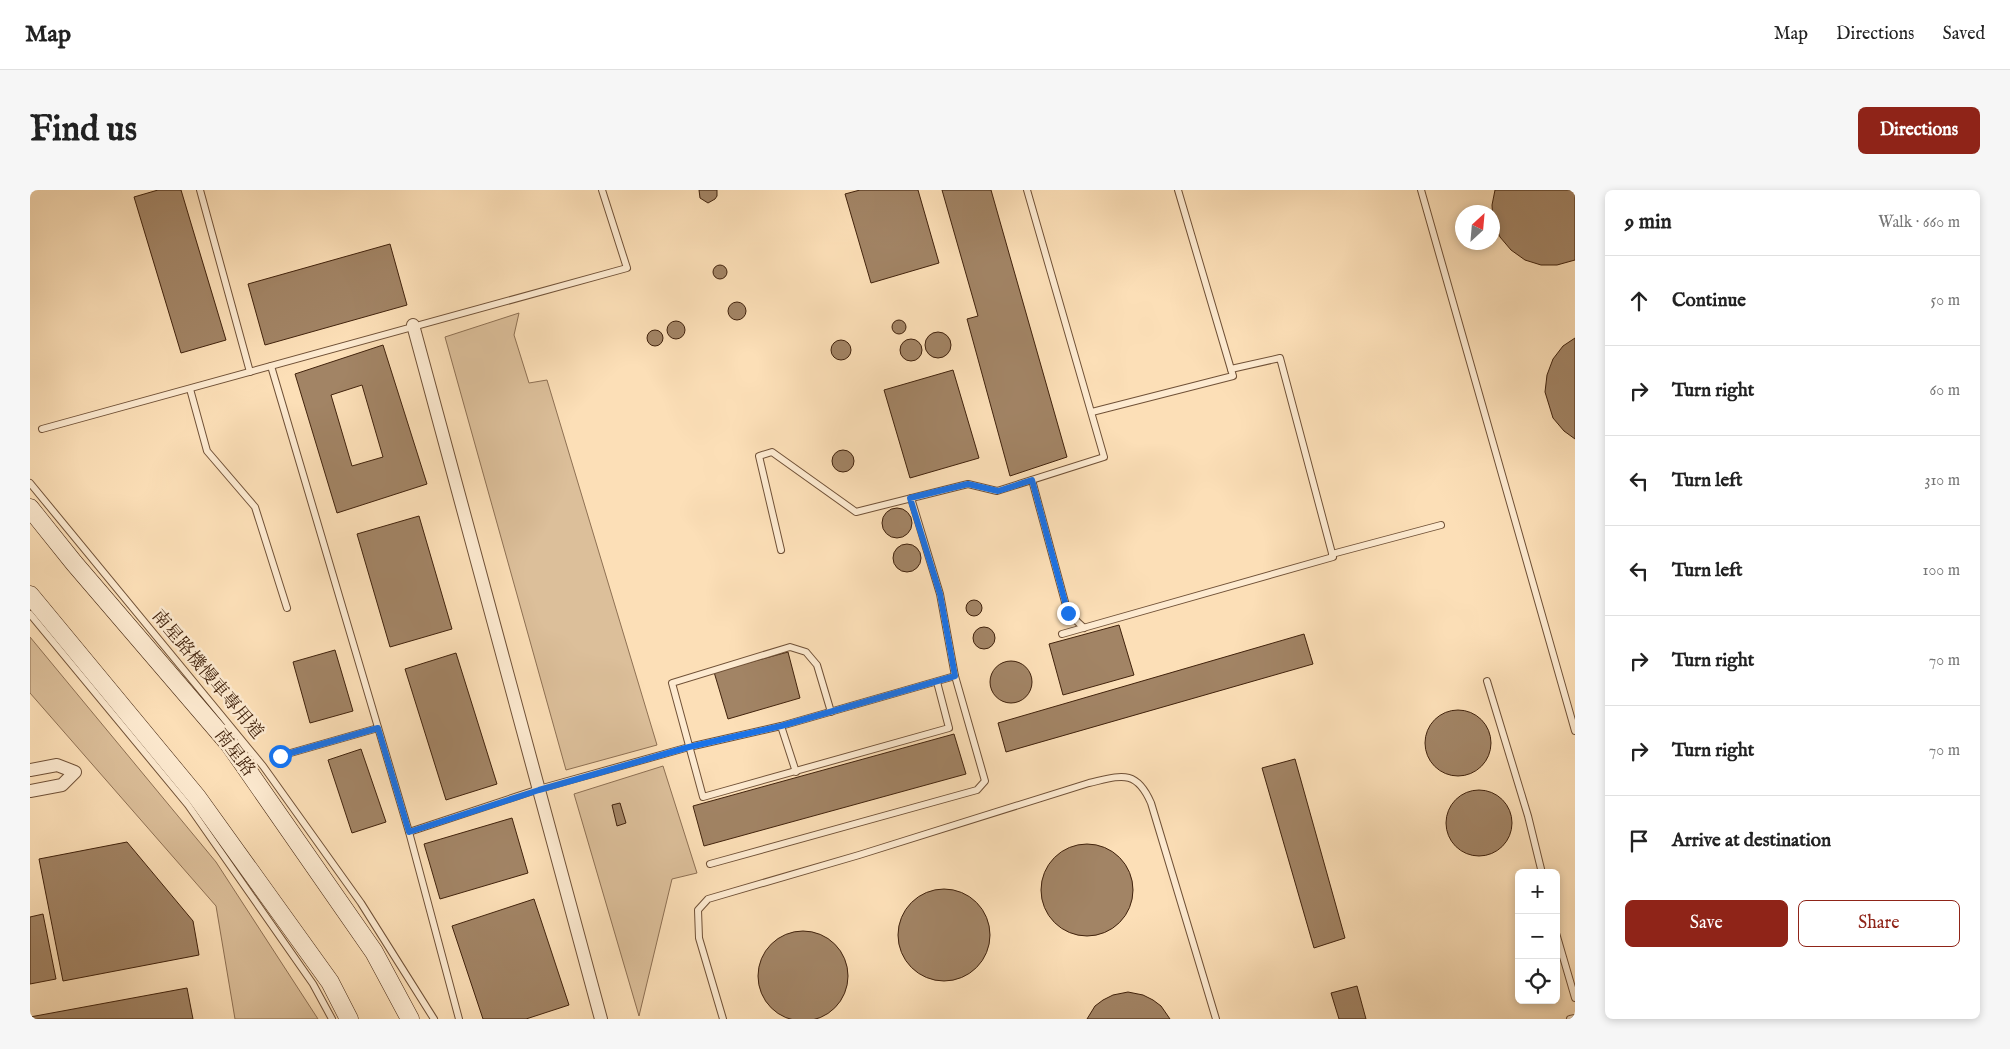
<!DOCTYPE html>
<meta charset="utf-8">
<style>
body{margin:0;font-family:"IM FELL English","Noto Serif TC",serif;background:#f6f6f6;color:#222}
.controls{position:absolute;right:15px;bottom:15px;display:grid;overflow:hidden;border-radius:8px;box-shadow:0 2px 8px #0003}
.controls button{width:45px;height:45px;display:grid;place-items:center;padding:0;border:0;border-bottom:1px solid #e0e0e0;background:#fff;color:#222;font:25px sans-serif}
.compass{position:absolute;left:1425px;top:15px;width:45px;height:45px;border-radius:50%;background:#fff;box-shadow:0 2px 8px #0003;rotate:26deg}
.stop{position:absolute;width:15px;height:15px;margin:-11px;border:4px solid #1a73e8;border-radius:50%;background:#fff}
.stop.end{background:#1a73e8;border-color:#fff;box-shadow:0 1px 5px #0008}
.list{margin:0;padding:0;list-style:none}
h2{display:flex;justify-content:space-between;align-items:center;height:65px;margin:0;padding:0 20px;font-size:21px}
h2 small{font-size:16px;font-weight:400;color:#767676}
.list li{display:grid;grid-template-columns:32px 1fr auto;gap:15px;align-items:center;box-sizing:border-box;height:90px;padding:0 20px;border-top:1px solid #e0e0e0}
.list b{display:block;font-size:19px;white-space:nowrap}
.list em{font-size:16px;font-style:normal;color:#767676}
.actions{display:flex;gap:10px;padding:15px 20px}
.actions a{flex:1;padding:11px 0;border:1px solid #8f2418;border-radius:8px;text-align:center;font-size:18px;color:#8f2418}
.actions .main{background:#8f2418;color:#fff}
.icon{flex:none;width:28px;height:28px;fill:none;stroke:currentColor;stroke-width:2;stroke-linecap:round;stroke-linejoin:round}
.map{position:relative;flex:none;width:1545px;height:829px;overflow:hidden;border-radius:8px}
header{display:flex;align-items:center;gap:30px;box-sizing:border-box;height:70px;padding:0 25px;background:#fff;border-bottom:1px solid #e0e0e0}
header strong{font-size:24px}
nav{display:flex;gap:28px;margin-inline-start:auto;font-size:18px}
.intro{display:flex;align-items:center;justify-content:space-between;box-sizing:border-box;height:120px;padding:0 30px}
h1{margin:0;font-size:35px}
.button{padding:12px 22px;border-radius:8px;background:#8f2418;color:#fff;font-size:18px;font-weight:700}
main{display:flex;gap:30px;padding:0 30px}
aside{flex:1;background:#fff;border-radius:8px;box-shadow:0 2px 8px #0003}
.map>svg:first-child{display:block}
</style>
<header>
<strong>Map</strong>
<nav><a>Map</a><a>Directions</a><a>Saved</a></nav>
</header>
<div class="intro"><h1>Find us</h1><a class="button">Directions</a></div>
<main>
<div class="map">
<svg width="1545" height="829" viewBox="0 0 1545 829">
<rect width="100%" height="100%" fill="#fcdfb7"/>
<filter id="stains"><feTurbulence type="fractalNoise" baseFrequency=".004" numOctaves="4"/><feColorMatrix values="0 0 0 0 .2 0 0 0 0 .09 0 0 0 0 .02 0 0 0 .5 -.17"/></filter>
<radialGradient id="worn" r=".72"><stop offset=".6" stop-color="#630" stop-opacity="0"/><stop offset="1" stop-color="#630" stop-opacity=".3"/></radialGradient>
<!-- green -->
<g fill="#dcbf9a" stroke="#8e7053">
<path d="M489 123 484 145 499 193 517 190 627 555 536 580 415 147Z"/>
<path d="M0 447 186 672 288 829H205L186 716 0 503Z"/>
<path d="M633 576 667 683 642 689 609 826 544 604Z"/>
</g>
<!-- building -->
<g fill="#a28465" stroke="#41220c" fill-rule="evenodd">
<path d="M128 0H151L196 150 151 163 104 7Z"/>
<path d="M669 0H687V6L685 9 678 13 670 8Z"/>
<path d="M830 0H888L909 73 841 93 815 4Z"/>
<path d="M912 0H961L1037 267 980 286 937 129 948 126Z"/>
<path d="M1465 0H1545V70L1527 75H1511L1495 70 1481 60 1470 47 1463 32 1462 15Z"/>
<path d="M360 54 377 115 235 155 218 94Z"/>
<circle cx="690" cy="82" r="7"/>
<circle cx="707" cy="121" r="9"/>
<circle cx="869" cy="137" r="7"/>
<circle cx="646" cy="140" r="9"/>
<circle cx="625" cy="148" r="8"/>
<circle cx="908" cy="155" r="13"/>
<path d="M1545 148V249L1534 241 1523 228 1515 202 1517 185 1523 169 1533 156Z"/>
<circle cx="881" cy="160" r="11"/>
<circle cx="811" cy="160" r="10"/>
<path d="M353 155 397 294 307 323 265 184ZM332 195 353 267 322 276 301 205Z"/>
<path d="M923 180 949 268 880 288 854 200Z"/>
<circle cx="813" cy="271" r="11"/>
<circle cx="867" cy="333" r="15"/>
<path d="M389 326 422 439 360 457 327 344Z"/>
<circle cx="877" cy="368" r="14"/>
<circle cx="944" cy="418" r="8"/>
<path d="M1089 435 1104 485 1033 505 1019 454Z"/>
<circle cx="954" cy="448" r="11"/>
<path d="M1274 444 1283 474 976 562 968 533Z"/>
<path d="M305 460 323 521 280 533 263 472Z"/>
<path d="M758 462 770 508 698 529 684 482Z"/>
<path d="M426 463 467 594 416 610 375 479Z"/>
<circle cx="981" cy="492" r="21"/>
<circle cx="1428" cy="553" r="33"/>
<path d="M924 544 936 584 674 656 663 616Z"/>
<path d="M331 559 356 632 322 643 298 570Z"/>
<path d="M1265 569 1315 748 1284 758 1232 578Z"/>
<circle cx="1449" cy="633" r="33"/>
<path d="M590 613 596 633 587 636 582 615Z"/>
<path d="M482 628 498 683 410 709 394 654Z"/>
<path d="M97 652 163 731 169 765 33 791 9 669Z"/>
<circle cx="1057" cy="700" r="46"/>
<circle cx="914" cy="745" r="46"/>
<path d="M504 709 539 815 496 829H453L422 736Z"/>
<path d="M13 724 26 789 0 794V727Z"/>
<circle cx="773" cy="786" r="45"/>
<path d="M1327 796 1336 829H1309L1301 803Z"/>
<path d="M157 798 163 829H0V827Z"/>
<path d="M1098 802 1113 805 1123 810 1131 816 1140 829H1057L1065 816 1073 810 1083 805Z"/>
</g>
<g fill="none" stroke-linecap="round" stroke-linejoin="round">
<defs>
<g id="lane">
<path d="M170 0 220 182"/>
<path d="M1391 0 1545 541"/>
<path d="M241 176 379 642 429 829"/>
<path d="M160 199 177 261 225 317 257 418"/>
<path d="M1062 222 1203 186 1148 0"/>
<path d="M12 239 597 78 572 0"/>
<path d="M1002 290 1038 423 1054 438"/>
<path d="M0 293 233 576 331 713 404 829"/>
<path d="M751 360 729 266 742 262 826 322 938 294 967 301 1074 267 997 0"/>
<path d="M1302 364 1411 335"/>
<path d="M0 424 158 615 283 794 302 829"/>
<path d="M1032 444 1303 367 1250 168 1201 179"/>
<path d="M1457 491 1498 626 1512 683"/>
<path d="M801 522 787 475 776 462 760 457 642 493 673 607 919 538 907 492"/>
<path d="M751 536 766 582"/>
<path d="M250 566 348 538"/>
<path d="M379 642 509 599 659 557 751 536 925 486"/>
<path d="M680 674 947 600 955 591 925 486 910 404 881 308"/>
<path d="M1526 743 1545 808"/>
<path d="M693 829 669 748 668 720 678 709 829 665 1059 593C1090 586 1106 578 1121 613L1186 829"/>
<path d="M1540 829 1545 828"/>
</g>
<g id="street">
<path d="M383 135 571 829"/>
<path d="M0 580 27 575 45 582 32 595 0 601"/>
</g>
<g id="secondary">
<path d="M0 318 44 373 200 555 344 762 380 829"/>
<path d="M0 405 167 607 300 792 319 829"/>
</g>
</defs>
<!-- lane casing -->
<use href="#lane" stroke="#705137" stroke-width="8"/>
<!-- street casing -->
<use href="#street" stroke="#705137" stroke-width="14"/>
<!-- secondary casing -->
<use href="#secondary" stroke="#41220c" stroke-width="19"/>
<!-- lane -->
<use href="#lane" stroke="#fdead0" stroke-width="6"/>
<!-- street -->
<use href="#street" stroke="#fdead0" stroke-width="12"/>
<!-- secondary -->
<use href="#secondary" stroke="#fdead0" stroke-width="18"/>
</g>
<g fill="none" stroke-linecap="round" stroke-linejoin="round">
<!-- route -->
<path stroke="#1a73e8" stroke-width="6" d="M250 566 348 538 379 642 509 600 659 557 751 536 925 486 910 404 880 308 938 294 968 301 1002 290 1038 423"/>
</g>
<g text-anchor="middle" dominant-baseline="central" stroke-width="5" stroke-linejoin="round" paint-order="stroke">
<!-- street labels -->
<g font-size="18" fill="#41220c" stroke="#fdead0">
<text transform="translate(177 485) rotate(50)">南星路機慢車專用道</text>
<text transform="translate(204 563) rotate(53)">南星路</text>
</g>
</g>
<rect width="100%" height="100%" filter="url(#stains)"/>
<rect width="100%" height="100%" fill="url(#worn)"/>
</svg>
<div class="controls">
<button>+</button>
<button>−</button>
<button><svg class="icon" aria-label="locate" viewBox="0 0 24 24"><circle cx="12" cy="12" r="6"/><path d="M12 2v4M12 18v4M2 12h4M18 12h4"/></svg></button>
</div>
<svg class="compass" viewBox="-18 -18 36 36"><path d="M0-13l5 13h-10z" fill="#e53935"/><path d="M0 13l5-13h-10z" fill="#767676"/></svg>
<div class="stop" style="left:250px;top:566px"></div>
<div class="stop end" style="left:1038px;top:423px"></div>
</div>
<aside>
<h2>9 min<small>Walk · 660 m</small></h2>
<ul class="list">
<li><svg class="icon" aria-label="ahead" viewBox="0 0 24 24"><path d="M12 20V5M6 11l6-6 6 6"/></svg><div><b>Continue</b></div><em>50 m</em></li>
<li><svg class="icon" aria-label="right" viewBox="0 0 24 24"><path d="M7 20v-9h11M14 6l5 5-5 5"/></svg><div><b>Turn right</b></div><em>60 m</em></li>
<li><svg class="icon" aria-label="left" viewBox="0 0 24 24"><path d="M17 20v-9H6M10 6l-5 5 5 5"/></svg><div><b>Turn left</b></div><em>310 m</em></li>
<li><svg class="icon" aria-label="left" viewBox="0 0 24 24"><path d="M17 20v-9H6M10 6l-5 5 5 5"/></svg><div><b>Turn left</b></div><em>100 m</em></li>
<li><svg class="icon" aria-label="right" viewBox="0 0 24 24"><path d="M7 20v-9h11M14 6l5 5-5 5"/></svg><div><b>Turn right</b></div><em>70 m</em></li>
<li><svg class="icon" aria-label="right" viewBox="0 0 24 24"><path d="M7 20v-9h11M14 6l5 5-5 5"/></svg><div><b>Turn right</b></div><em>70 m</em></li>
<li><svg class="icon" aria-label="arrive" viewBox="0 0 24 24"><path d="M6 21V4h12l-3 4 3 4H6"/></svg><div><b>Arrive at destination</b></div></li>
</ul>
<div class="actions"><a class="main">Save</a><a>Share</a></div>
</aside>
</main>
